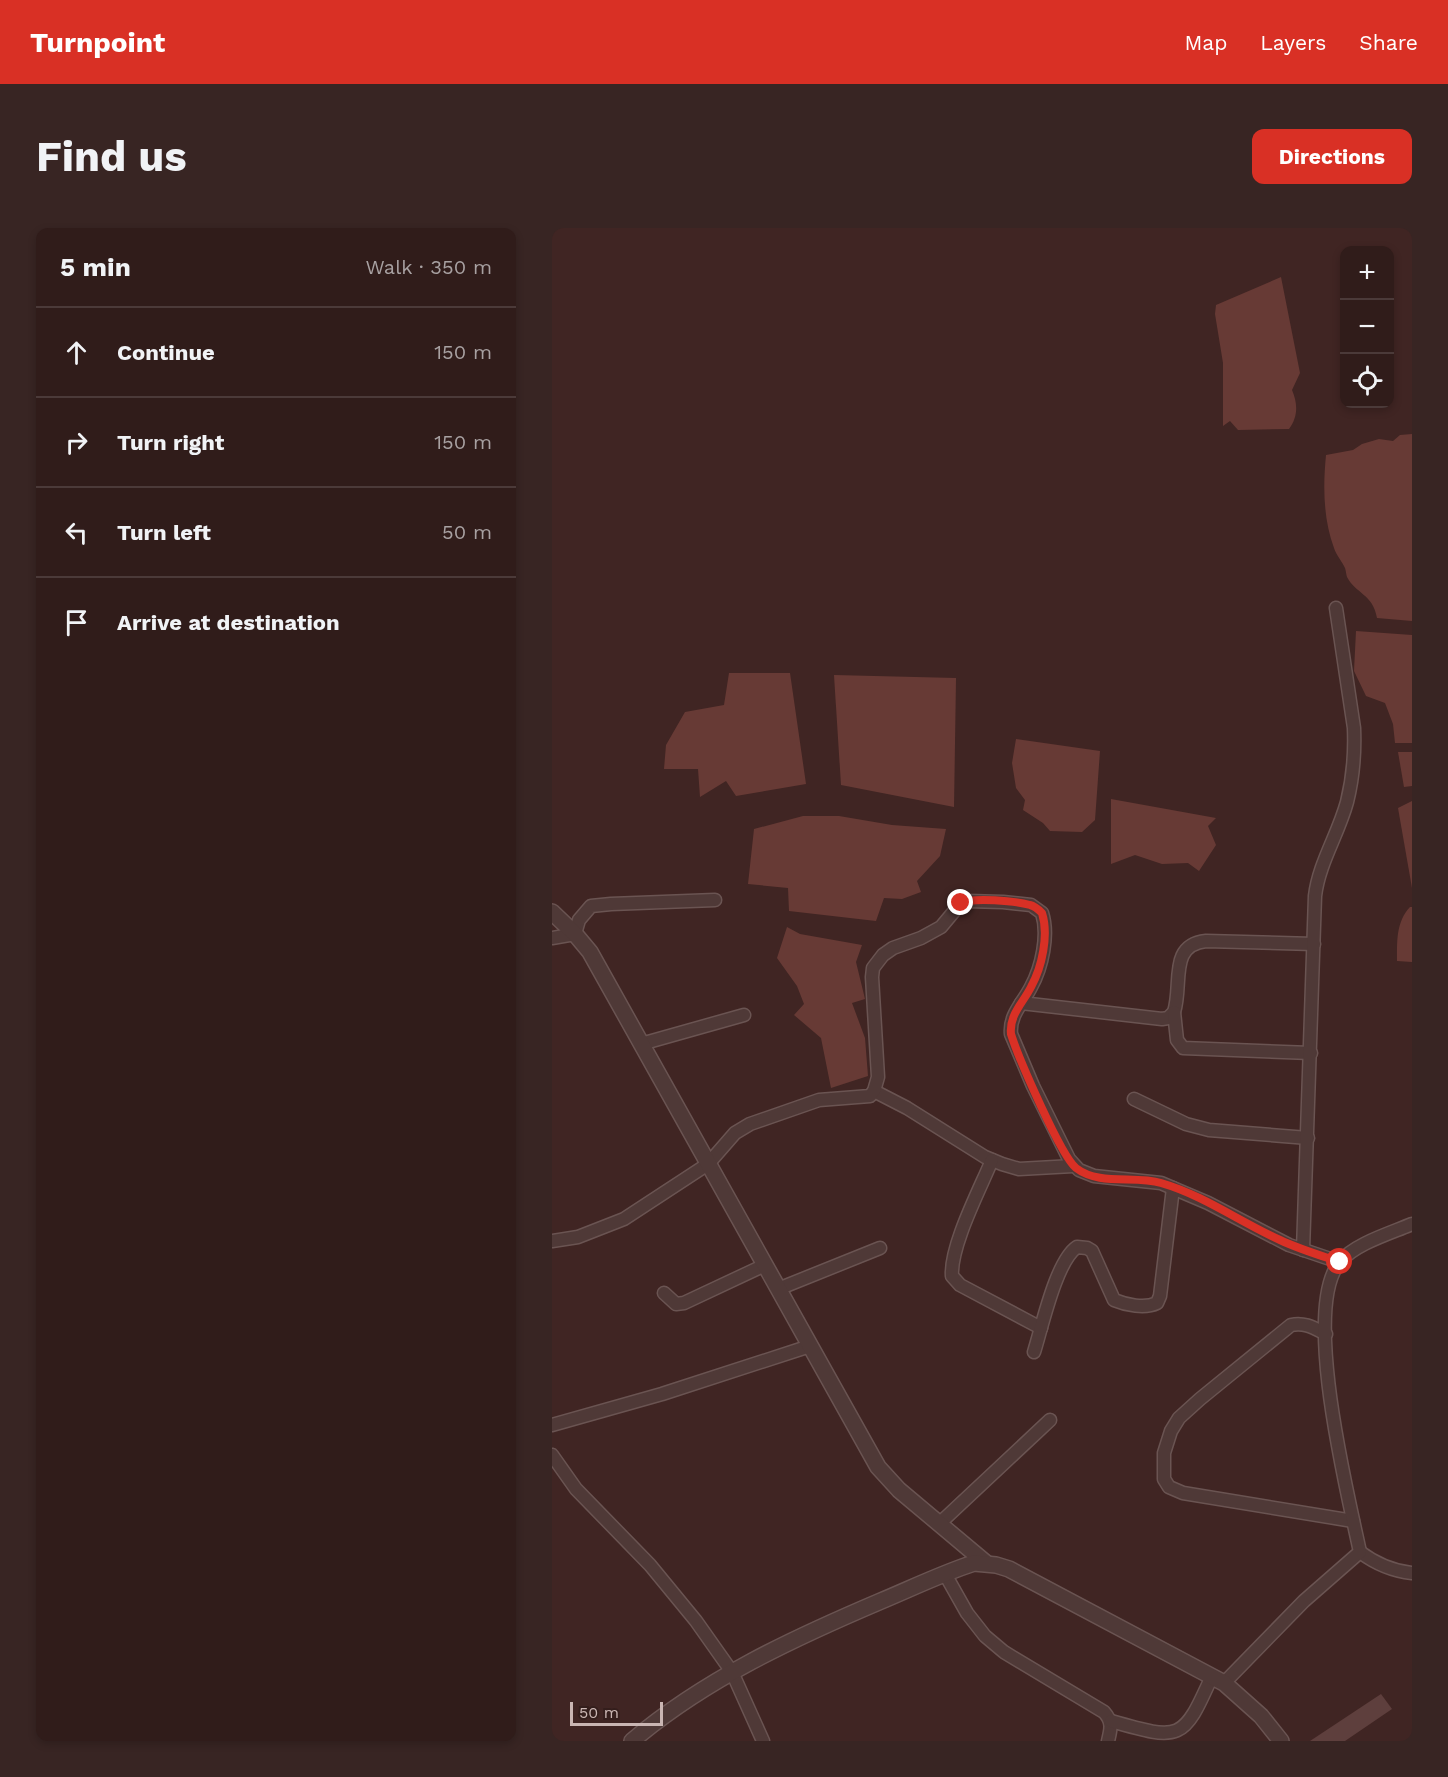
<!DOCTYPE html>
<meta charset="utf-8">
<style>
body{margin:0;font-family:"Work Sans",sans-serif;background:#382523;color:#f1f3f6}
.controls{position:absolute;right:18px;top:18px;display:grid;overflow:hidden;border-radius:12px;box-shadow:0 3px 9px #0003}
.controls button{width:54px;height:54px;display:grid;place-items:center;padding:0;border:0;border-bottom:2px solid #4b3a39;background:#301c1a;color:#f1f3f6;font:30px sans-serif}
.scale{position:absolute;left:18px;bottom:15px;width:93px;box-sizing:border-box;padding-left:6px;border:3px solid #cab6b3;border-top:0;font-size:16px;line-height:21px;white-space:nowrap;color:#cab6b3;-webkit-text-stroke:4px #341e1c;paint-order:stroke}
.stop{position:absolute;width:18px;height:18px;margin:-14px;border:4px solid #d93025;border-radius:50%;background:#fff}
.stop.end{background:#d93025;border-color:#fff;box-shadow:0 2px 6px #0008}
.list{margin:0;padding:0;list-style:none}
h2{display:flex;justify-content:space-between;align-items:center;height:78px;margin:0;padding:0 24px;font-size:26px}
h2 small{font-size:20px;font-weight:400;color:#a8a1a2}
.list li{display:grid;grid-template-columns:39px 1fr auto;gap:18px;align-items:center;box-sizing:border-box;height:90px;padding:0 24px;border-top:2px solid #4b3a39}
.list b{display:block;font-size:22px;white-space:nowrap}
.list em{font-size:20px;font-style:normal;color:#a8a1a2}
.icon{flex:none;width:33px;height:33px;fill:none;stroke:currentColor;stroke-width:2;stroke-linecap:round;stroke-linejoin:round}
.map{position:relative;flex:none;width:860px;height:1513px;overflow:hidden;border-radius:12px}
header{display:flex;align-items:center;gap:36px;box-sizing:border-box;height:84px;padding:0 30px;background:#d93025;color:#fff}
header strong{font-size:28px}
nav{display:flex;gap:33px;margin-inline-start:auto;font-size:21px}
.intro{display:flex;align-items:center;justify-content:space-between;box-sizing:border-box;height:144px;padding:0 36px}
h1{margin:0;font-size:42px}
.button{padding:15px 27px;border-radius:12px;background:#d93025;color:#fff;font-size:21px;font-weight:700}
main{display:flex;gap:36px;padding:0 36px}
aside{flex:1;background:#301c1a;border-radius:12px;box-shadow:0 3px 9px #0003}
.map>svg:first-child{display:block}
</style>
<header>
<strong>Turnpoint</strong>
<nav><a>Map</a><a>Layers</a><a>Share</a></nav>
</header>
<div class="intro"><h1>Find us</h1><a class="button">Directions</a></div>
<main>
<aside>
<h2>5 min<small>Walk · 350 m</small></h2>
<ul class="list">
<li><svg class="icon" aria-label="ahead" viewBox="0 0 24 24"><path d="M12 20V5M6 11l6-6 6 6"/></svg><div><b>Continue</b></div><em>150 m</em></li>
<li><svg class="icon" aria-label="right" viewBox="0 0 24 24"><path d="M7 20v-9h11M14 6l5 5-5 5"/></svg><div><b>Turn right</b></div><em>150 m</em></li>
<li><svg class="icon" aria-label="left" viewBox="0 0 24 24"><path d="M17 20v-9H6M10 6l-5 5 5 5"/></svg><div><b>Turn left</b></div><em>50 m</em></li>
<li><svg class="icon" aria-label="arrive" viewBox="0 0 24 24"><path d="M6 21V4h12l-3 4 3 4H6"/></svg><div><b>Arrive at destination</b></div></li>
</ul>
</aside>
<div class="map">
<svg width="860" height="1513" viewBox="0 0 860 1513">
<rect width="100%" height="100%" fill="#402523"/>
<!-- water -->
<g fill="#673a35">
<path d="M729 49 748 145 740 162C746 176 746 189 737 201L686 202 678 193 671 198V135L663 86 664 77Z"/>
<path d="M860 206V393L825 390C821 366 804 366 795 349 794 346 794 343 793 340 790 333 784 327 782 320 771 290 771 258 774 227L801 222 810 216 827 211 841 213 848 207Z"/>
<path d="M804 403 860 407V515H843L841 496 833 475 814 468 802 443Z"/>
<path d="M177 445H238L254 556 184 568 174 553 148 569 146 541H112L114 517 133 484 172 477Z"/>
<path d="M282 447 404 450 402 579 289 557Z"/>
<path d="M464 511 548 523 543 592 530 604 498 603 491 595 471 582 473 572 464 560 460 535Z"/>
<path d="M846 524H860V558L852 559Z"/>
<path d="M559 571 664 590 656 598 664 617 647 643 636 635 610 636 583 627 559 636Z"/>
<path d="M860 573V660L846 580Z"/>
<path d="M251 588H287L340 597 394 601 388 628 365 653 369 664 350 671 332 670 324 693 237 683 236 660 196 656 202 601Z"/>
<path d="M858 679H860V734L845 733C845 713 844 694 858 679Z"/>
<path d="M235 699 248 706 310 717 304 734 313 771 300 775 313 810 316 848 279 860 269 810 242 787 252 776 245 758 225 730Z"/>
</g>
<!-- building -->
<path fill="#5e3f3d" d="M829 1466 840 1481 793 1513H758Z"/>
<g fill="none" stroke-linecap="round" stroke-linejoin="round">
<defs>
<g id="minor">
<path d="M0 710 23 706 27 692 39 678 59 676 163 672"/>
<path d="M469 775 610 791 616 790 622 784C631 756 616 717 654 713L762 716"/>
<path d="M622 784 625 812 631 820 759 825"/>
<path d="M89 816 192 787"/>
<path d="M322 863 355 880 433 929 450 936 467 941 521 938"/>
<path d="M582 871 634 896 657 902 756 910"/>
<path d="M440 932C428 961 398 1018 400 1048L408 1057 489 1100"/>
<path d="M0 1013 26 1009 72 991 156 936 183 905 198 896 267 872 318 868 322 863 326 849 320 749 321 740 331 727 341 720 369 710 389 699 409 675 415 673 451 674 479 677 490 685C497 707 490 739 479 759 471 775 457 787 459 806L481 858 517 931 527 942 542 948 609 955 656 975 737 1017 787 1034"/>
<path d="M751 1022 763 668C767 635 786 607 795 574 801 550 803 524 802 500L784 380"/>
<path d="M226 1061 328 1020"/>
<path d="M112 1065 124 1076 132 1075 213 1037"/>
<path d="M774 1106C762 1100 753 1094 739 1097L648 1171 627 1190 619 1203 612 1225V1251L617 1259 631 1265 801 1293"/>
<path d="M482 1124C490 1099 504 1033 525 1019L535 1020 540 1023 562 1072C574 1077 593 1081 605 1075L608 1068 621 960"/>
<path d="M0 1197 110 1166 258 1118"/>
<path d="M0 1227 24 1261 98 1337 144 1393 180 1444 211 1513"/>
<path d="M387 1296 498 1192"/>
<path d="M808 1324C824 1336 840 1343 860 1345"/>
<path d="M393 1346 415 1385 433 1408 452 1424 552 1484C561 1494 559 1501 556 1513"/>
<path d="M672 1455 752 1373 808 1324C796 1267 749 1079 788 1034 802 1016 839 1005 860 996"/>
<path d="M559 1493C629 1513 631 1513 660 1448"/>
</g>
<g id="tertiary">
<path d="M0 684 23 706 38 724 326 1239 347 1262 434 1335"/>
<path d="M80 1513C153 1451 242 1410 329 1373 360 1360 391 1345 422 1335L444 1337 457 1341 672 1455 709 1488 729 1513"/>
</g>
</defs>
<!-- minor casing -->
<use href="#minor" stroke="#6a5452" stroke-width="15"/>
<!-- tertiary casing -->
<use href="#tertiary" stroke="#6a5452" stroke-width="18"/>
<!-- minor -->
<use href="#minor" stroke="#4f3937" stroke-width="12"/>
<!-- tertiary -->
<use href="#tertiary" stroke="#4f3937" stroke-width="15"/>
</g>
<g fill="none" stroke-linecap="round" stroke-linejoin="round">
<!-- route -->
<path stroke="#d93025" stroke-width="8" d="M409 675C422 669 463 673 478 677 483 678 487 682 490 685 497 707 490 739 479 759 471 775 457 787 459 806 466 829 509 928 524 940 547 958 583 947 609 955 651 967 688 994 728 1012 747 1021 767 1027 788 1034"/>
</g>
</svg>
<div class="controls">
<button>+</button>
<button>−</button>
<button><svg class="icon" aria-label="locate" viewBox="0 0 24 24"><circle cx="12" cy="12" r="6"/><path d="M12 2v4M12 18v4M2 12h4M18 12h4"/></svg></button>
</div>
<div class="scale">50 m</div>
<div class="stop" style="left:788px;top:1034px"></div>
<div class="stop end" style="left:409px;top:675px"></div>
</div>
</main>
